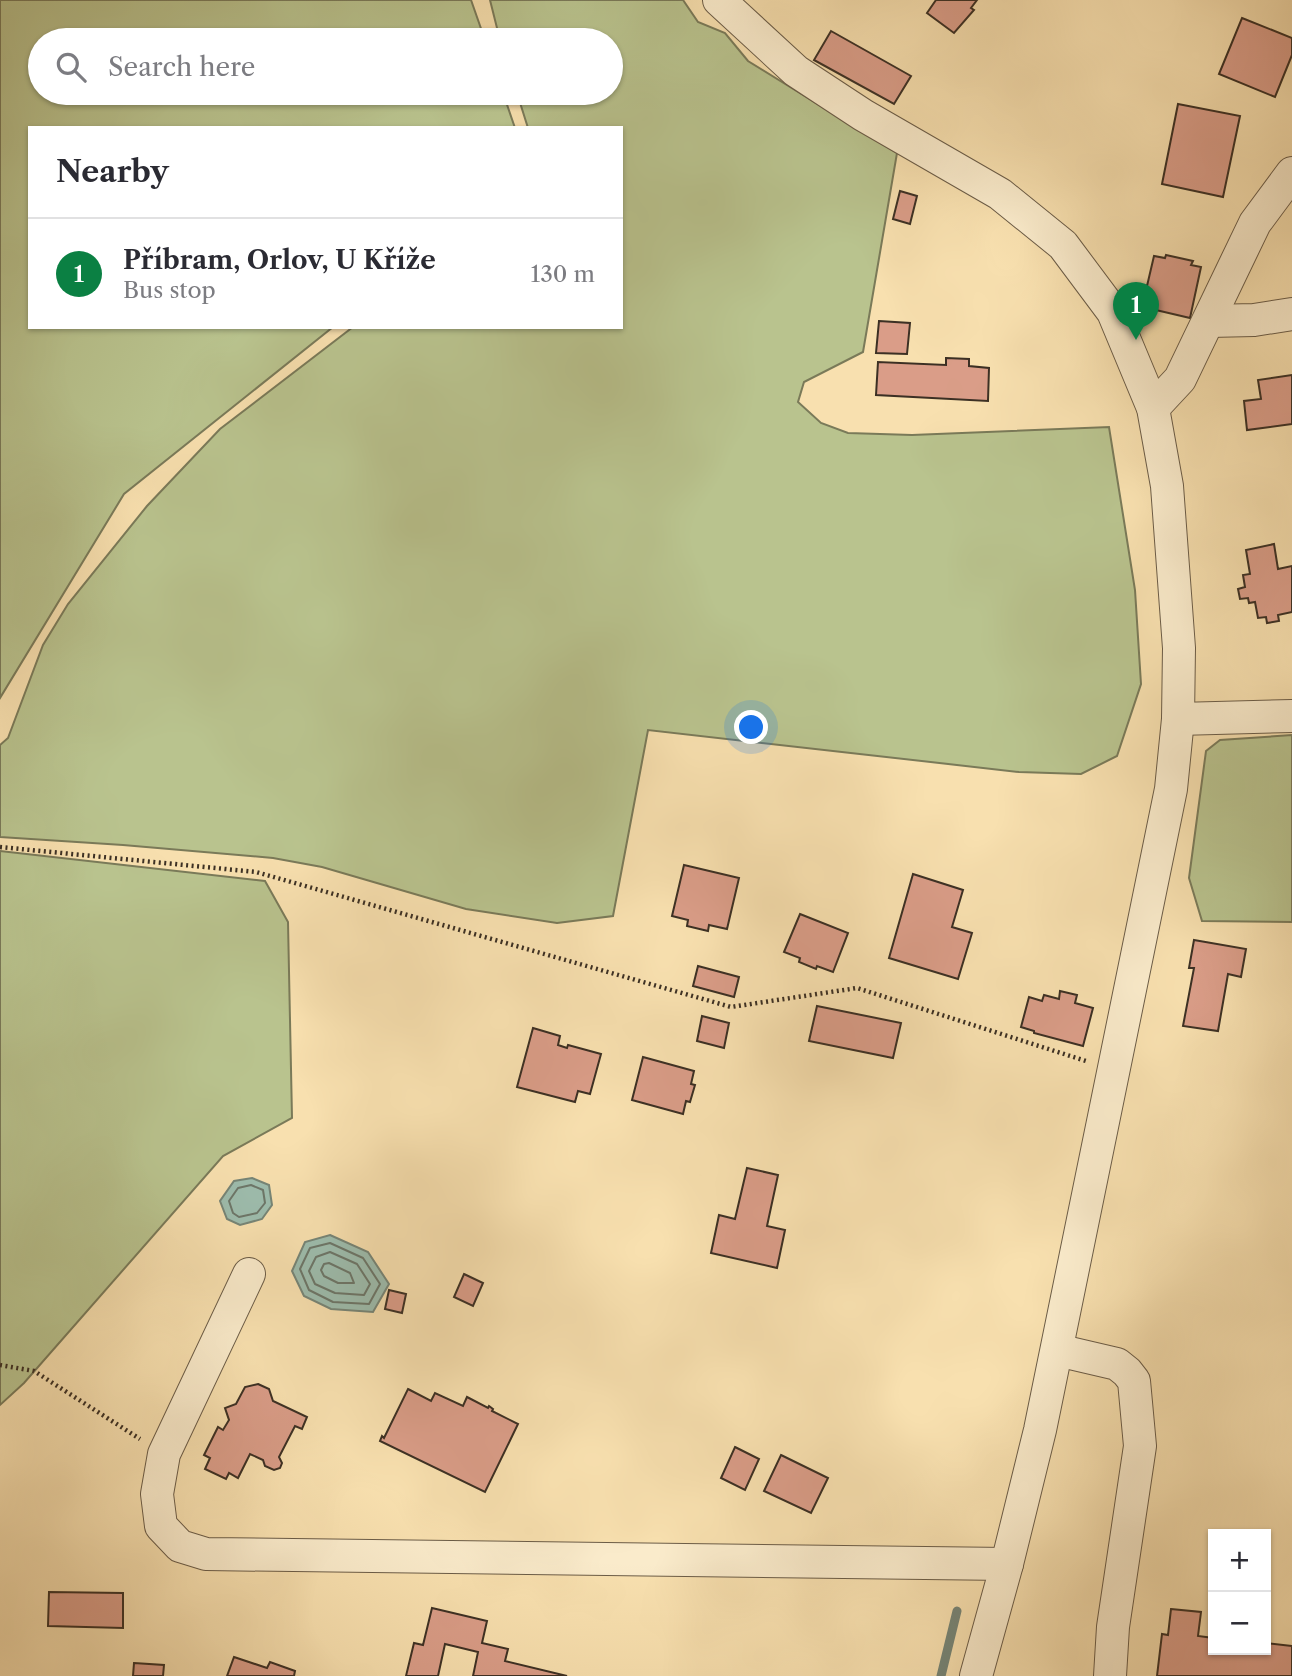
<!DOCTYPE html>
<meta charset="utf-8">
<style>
body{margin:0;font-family:"Libre Caslon Text",serif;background:#f7f7f7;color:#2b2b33}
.controls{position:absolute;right:21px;bottom:21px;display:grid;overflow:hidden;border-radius:0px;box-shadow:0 2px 5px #0004}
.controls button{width:63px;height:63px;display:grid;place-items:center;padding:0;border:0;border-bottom:2px solid #e1e1e2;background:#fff;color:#2b2b33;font:35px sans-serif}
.you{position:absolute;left:752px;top:728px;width:24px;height:24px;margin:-18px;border:5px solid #fff;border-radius:50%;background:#1a73e8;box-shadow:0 0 0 10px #1a73e833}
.badge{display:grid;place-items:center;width:46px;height:46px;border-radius:50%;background:#0b8043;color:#fff;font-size:23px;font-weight:700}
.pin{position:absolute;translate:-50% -58px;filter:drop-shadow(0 2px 4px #0008)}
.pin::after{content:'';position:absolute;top:37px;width:24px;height:21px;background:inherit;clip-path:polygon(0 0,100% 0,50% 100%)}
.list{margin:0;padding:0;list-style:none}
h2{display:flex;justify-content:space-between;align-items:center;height:91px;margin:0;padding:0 28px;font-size:30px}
h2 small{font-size:23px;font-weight:400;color:#7c7c81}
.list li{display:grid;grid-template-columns:46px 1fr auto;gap:21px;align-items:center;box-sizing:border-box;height:112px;padding:0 28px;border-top:2px solid #e1e1e2}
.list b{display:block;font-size:26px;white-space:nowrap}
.list p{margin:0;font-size:23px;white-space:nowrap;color:#7c7c81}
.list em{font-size:23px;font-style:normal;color:#7c7c81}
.icon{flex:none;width:38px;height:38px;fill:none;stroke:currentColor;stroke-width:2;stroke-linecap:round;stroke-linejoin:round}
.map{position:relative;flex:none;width:1292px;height:1676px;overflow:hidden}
.search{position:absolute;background:#fff;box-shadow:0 2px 5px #0004;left:28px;top:28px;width:595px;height:77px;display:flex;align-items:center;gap:18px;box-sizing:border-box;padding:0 24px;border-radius:38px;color:#7c7c81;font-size:26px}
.panel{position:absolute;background:#fff;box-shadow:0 2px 5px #0004;left:28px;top:126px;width:595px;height:203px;border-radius:0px}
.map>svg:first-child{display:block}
</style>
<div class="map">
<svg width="1292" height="1676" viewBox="0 0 1292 1676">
<rect width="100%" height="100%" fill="#f8e0af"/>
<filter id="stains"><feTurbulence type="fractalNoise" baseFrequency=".00286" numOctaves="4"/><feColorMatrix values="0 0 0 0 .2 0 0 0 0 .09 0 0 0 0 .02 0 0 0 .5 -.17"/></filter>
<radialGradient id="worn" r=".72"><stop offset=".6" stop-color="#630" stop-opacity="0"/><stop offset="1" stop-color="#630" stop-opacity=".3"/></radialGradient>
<!-- green -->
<g fill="#b9c38e" stroke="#7a7a59" stroke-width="2">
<path d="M0 0H471L485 40H40V93H503L515 128H30V327H333L124 494 0 698Z"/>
<path d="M490 0H683L698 22 725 33 748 61 897 153 863 352 804 382 798 402 821 423 848 433 912 435 1109 427 1135 590 1141 684 1117 756 1081 774 1019 772 648 730 613 916 557 923 466 909 322 867 273 858 123 845 0 837V745L8 738 43 645 68 604 147 506 220 429 353 327H621V128H528L517 93H611V40H500Z"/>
<path d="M1292 735V922L1202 921 1189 878 1206 751 1220 740Z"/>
<path d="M0 851 265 881 288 922 292 1118 223 1156 24 1383 0 1405Z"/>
</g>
<!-- water -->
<g fill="#9dbdae" stroke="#768577" stroke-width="2">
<path d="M252 1178 269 1185 272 1205 262 1219 240 1225 227 1219 220 1201 234 1181Z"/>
<path d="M330 1235 368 1252 389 1284 373 1312 331 1309 304 1296 292 1271 305 1242Z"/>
</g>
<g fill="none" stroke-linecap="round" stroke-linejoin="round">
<!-- shore -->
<g stroke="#6c7669" stroke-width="2">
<path d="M251 1185 263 1190 265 1203 257 1213 239 1217 233 1213 229 1201 238 1188Z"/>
<path d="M330 1243 363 1258 380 1284 369 1304 333 1302 309 1290 300 1269 310 1248Z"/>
<path d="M330 1252 357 1264 370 1284 364 1295 335 1293 315 1284 309 1271 316 1257Z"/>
<path d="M329 1263 350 1273 354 1283H338L324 1276 321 1270 324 1264Z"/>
</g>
<!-- stream -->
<path stroke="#768577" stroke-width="9" d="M941 1676 957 1611"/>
</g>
<!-- building -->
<g fill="#da9d88" stroke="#3c3024" stroke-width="2">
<path d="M936 0H977L971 8 974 10 954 33 927 13Z"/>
<path d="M1242 18 1292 38V55L1275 97 1219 74Z"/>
<path d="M831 31 911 76 894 104 814 60Z"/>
<path d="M1178 104 1240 116 1223 197 1162 184Z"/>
<path d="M900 191 917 196 910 224 893 219Z"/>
<path d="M1166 255 1193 261 1191 265 1201 267 1190 318 1143 307 1144 303 1134 301 1137 284 1147 286 1154 256 1165 258Z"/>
<path d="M879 321 910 323 907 354 876 353Z"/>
<path d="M946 358 969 359V366L989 368 988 401 876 395 878 362 946 365Z"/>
<path d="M1292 375V424L1247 430 1244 401 1261 399 1258 380Z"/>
<path d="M1274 544 1278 569 1292 566V612L1278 615 1279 621 1267 623 1266 617 1258 618 1255 602 1249 603 1248 598 1240 599 1238 589 1245 587 1243 575 1250 574 1246 550Z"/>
<path d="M684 865 739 878 727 929 709 925 708 931 687 926 688 920 672 916Z"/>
<path d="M913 874 963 890 952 927 972 933 958 979 889 958Z"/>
<path d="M800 914 848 933 833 972 817 966 816 969 799 962 800 958 784 952Z"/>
<path d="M1194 940 1246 949 1241 977 1228 974 1218 1031 1183 1026 1194 968H1189Z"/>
<path d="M698 966 739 977 734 997 693 986Z"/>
<path d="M1060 991 1077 995 1075 1003 1093 1008 1083 1046 1034 1033V1031L1021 1027 1029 997 1042 1001 1044 995 1059 999Z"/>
<path d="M817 1006 901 1023 893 1058 809 1041Z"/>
<path d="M702 1016 729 1023 724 1048 697 1041Z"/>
<path d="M533 1028 560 1036 558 1045 567 1048 568 1045 601 1054 590 1094 578 1091 575 1102 517 1087Z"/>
<path d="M643 1057 694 1071 691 1084 695 1085 690 1102 686 1101 683 1114 632 1100Z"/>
<path d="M747 1168 778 1175 767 1226 785 1230 777 1268 711 1253 719 1215 735 1219Z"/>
<path d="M464 1274 483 1283 473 1306 454 1297Z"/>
<path d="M389 1290 406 1294 402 1313 385 1309Z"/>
<path d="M258 1384 269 1389 273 1401 307 1417 302 1429 295 1426 279 1457 282 1463 280 1468 274 1470 265 1466 263 1460 250 1454 238 1478 229 1473 226 1479 205 1469 210 1458 204 1455 218 1427 223 1430 229 1420 225 1408 236 1404 245 1387Z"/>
<path d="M408 1389 431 1401 435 1393 463 1406 467 1397 488 1408 489 1406 493 1409 492 1411 518 1424 485 1492 380 1441 382 1436 384 1438Z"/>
<path d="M735 1447 759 1459 745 1490 721 1478Z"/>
<path d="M781 1455 828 1478 811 1513 764 1491Z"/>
<path d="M49 1592 123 1593V1628L48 1626Z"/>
<path d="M432 1608 487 1621 482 1643 508 1649 505 1661 567 1676H473L478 1652 445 1644 438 1676H406L414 1643 423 1645Z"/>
<path d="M1171 1609 1201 1612 1198 1636 1213 1638V1650H1266V1643L1292 1646V1676H1157L1162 1634 1168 1635Z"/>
<path d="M234 1657 267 1668 270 1662 295 1671 294 1676H227Z"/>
<path d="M134 1663 164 1665 163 1676H133Z"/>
</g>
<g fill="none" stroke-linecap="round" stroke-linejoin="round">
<defs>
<g id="minor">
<path d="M719 0 796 71 863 115 1000 194 1063 245 1113 312 1153 408 1167 486 1179 648 1178 719 1171 789 1040 1430 1007 1564 976 1676"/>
<path d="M1209 321 1254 320 1292 314"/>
<path d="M1153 408 1180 379 1255 223 1292 173"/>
<path d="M1178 719 1292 716"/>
<path d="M249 1274 164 1454 157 1494 161 1526 180 1546 206 1554 1007 1564"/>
<path d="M1057 1350 1117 1364 1127 1372 1134 1381 1140 1446 1113 1627 1110 1676"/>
</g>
</defs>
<!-- minor casing -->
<use href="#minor" stroke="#6b5c47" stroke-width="34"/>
<!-- path -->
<g stroke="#3c3024" stroke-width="4.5" stroke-dasharray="2 3.5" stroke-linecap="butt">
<path d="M0 847 256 872 731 1007 857 988 1086 1061"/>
<path d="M0 1365 34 1371 140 1439"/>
</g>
<!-- minor -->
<use href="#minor" stroke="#faebcb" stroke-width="32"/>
</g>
<rect width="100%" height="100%" filter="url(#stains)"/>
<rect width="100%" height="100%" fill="url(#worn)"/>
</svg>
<div class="controls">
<button>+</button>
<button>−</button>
</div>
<div class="you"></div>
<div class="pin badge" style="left:1136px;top:340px">1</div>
<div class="search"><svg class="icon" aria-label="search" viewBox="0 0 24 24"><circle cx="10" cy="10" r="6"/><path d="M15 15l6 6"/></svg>Search here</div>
<section class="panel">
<h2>Nearby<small></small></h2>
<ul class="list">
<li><span class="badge">1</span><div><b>Příbram, Orlov, U Kříže</b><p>Bus stop</p></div><em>130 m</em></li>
</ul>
</section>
</div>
